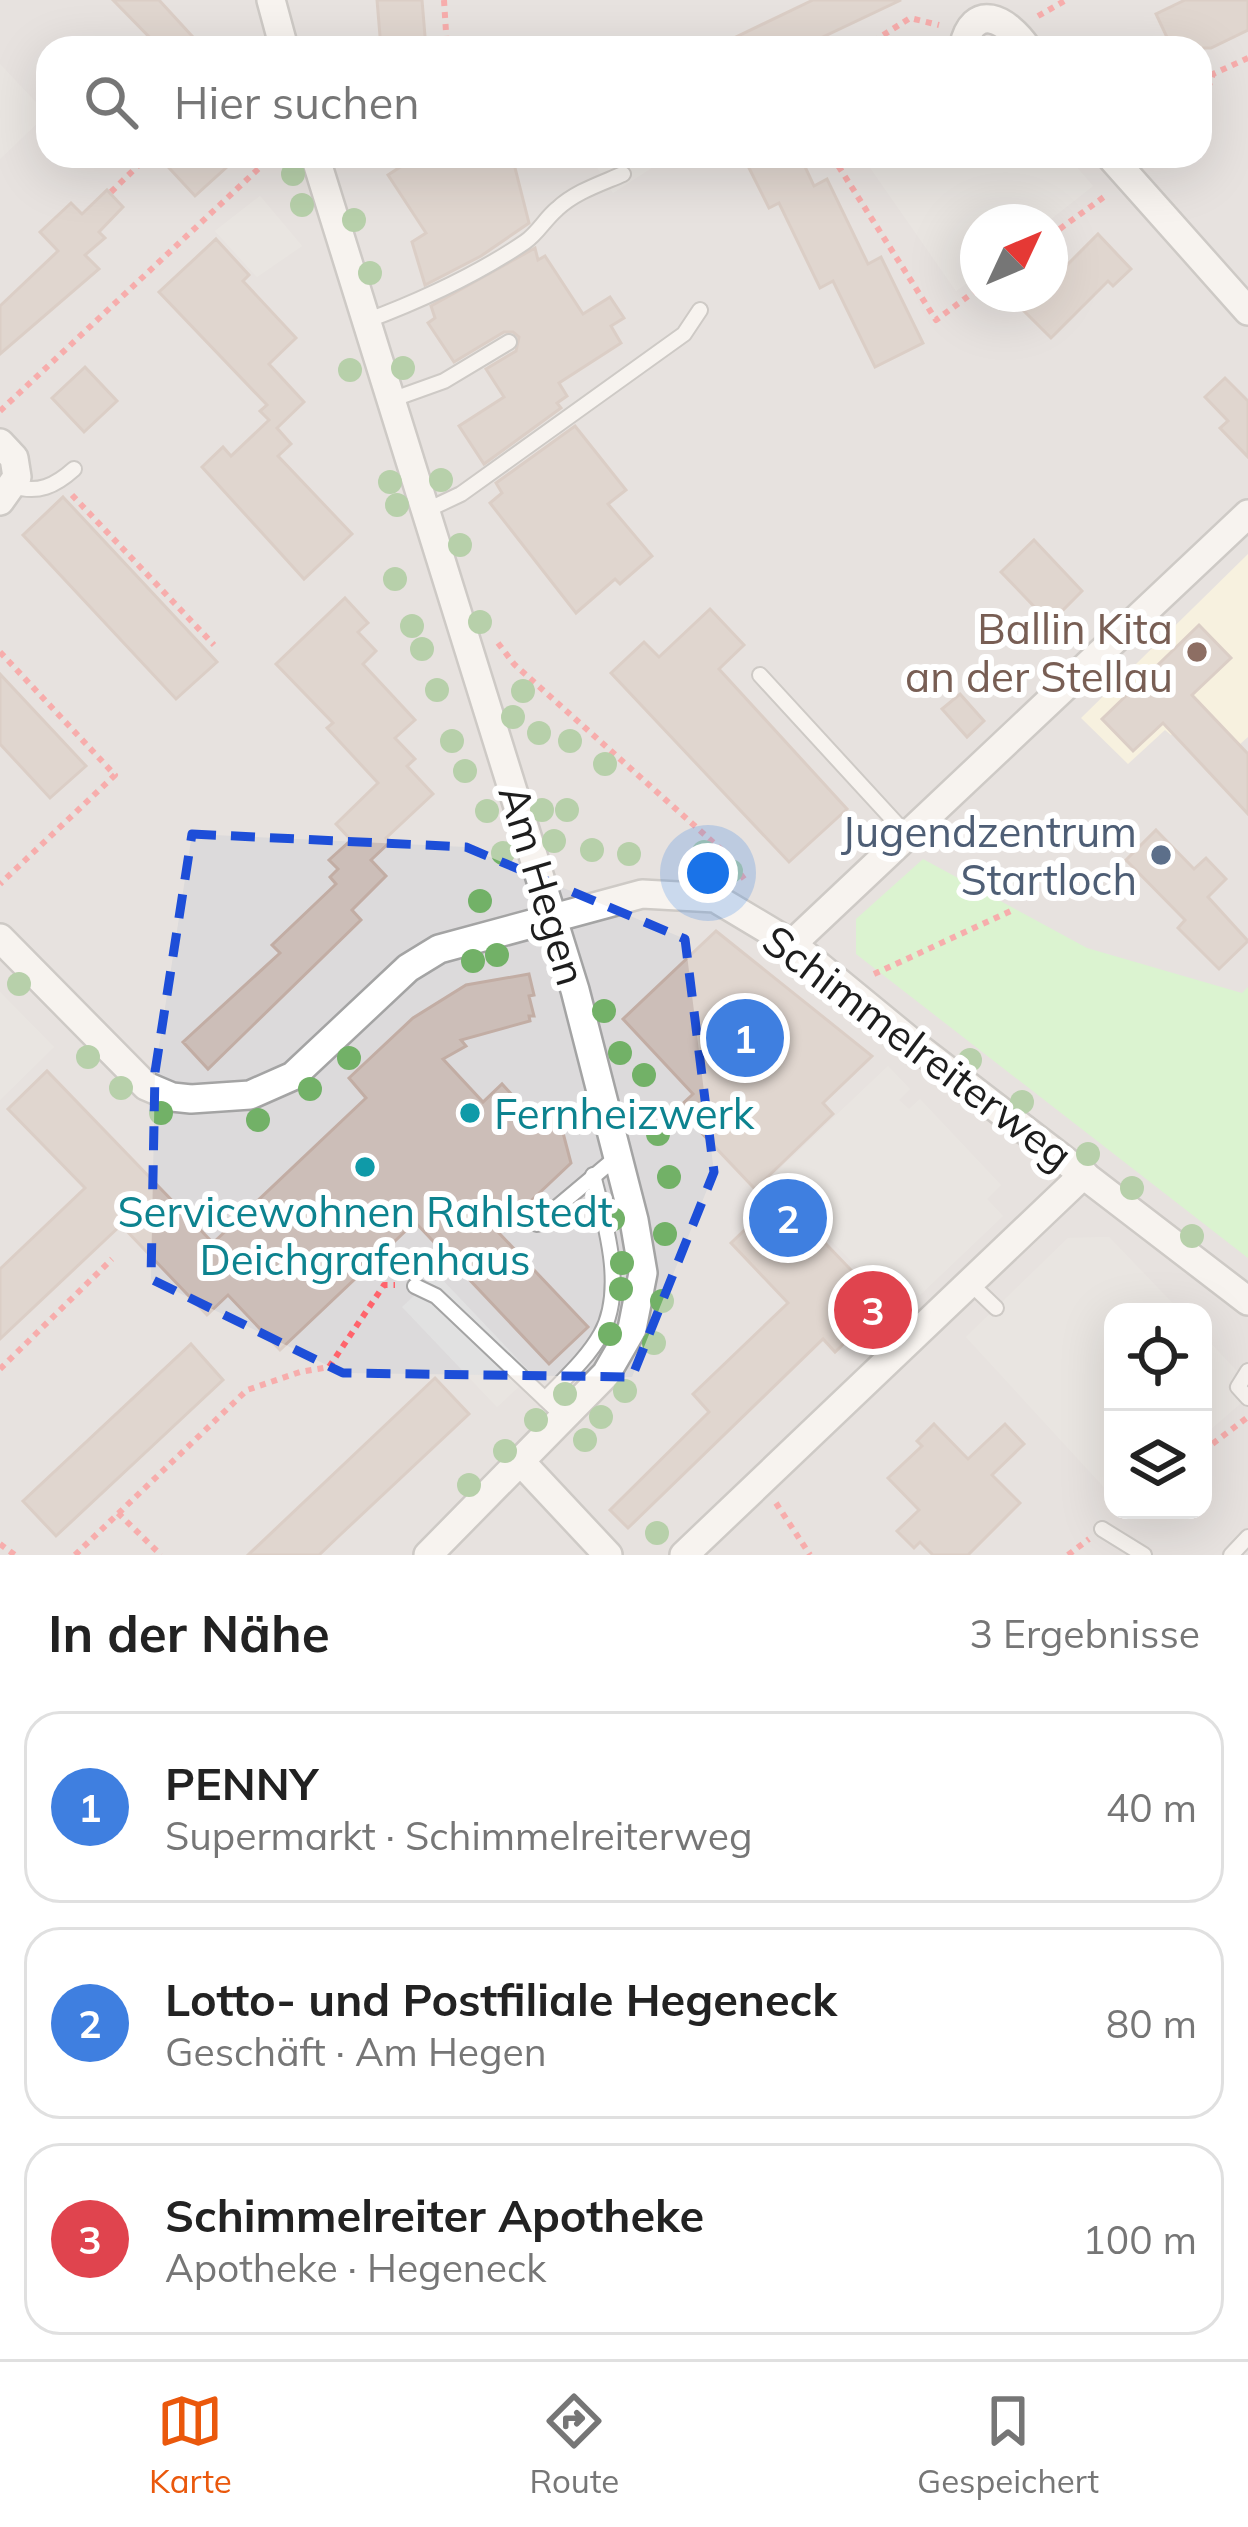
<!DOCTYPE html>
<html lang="de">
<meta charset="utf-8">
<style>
body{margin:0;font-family:Mulish,sans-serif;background:#f2f2f2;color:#222}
.controls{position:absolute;right:36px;bottom:36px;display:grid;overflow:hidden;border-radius:24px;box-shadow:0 12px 48px #0002}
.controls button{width:108px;height:108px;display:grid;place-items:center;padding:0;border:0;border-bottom:3px solid #e0e0e0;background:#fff;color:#222;font:60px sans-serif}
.compass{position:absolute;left:960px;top:204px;width:108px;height:108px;border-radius:50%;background:#fff;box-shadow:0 12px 48px #0002;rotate:46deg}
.you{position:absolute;left:708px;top:873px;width:42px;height:42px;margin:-30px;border:9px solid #fff;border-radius:50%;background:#1a73e8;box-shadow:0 0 0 18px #1a73e833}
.badge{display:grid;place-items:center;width:78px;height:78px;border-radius:50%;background:#ea580c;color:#fff;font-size:39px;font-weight:700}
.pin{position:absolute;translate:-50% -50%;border:6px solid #fff;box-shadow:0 3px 12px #0006}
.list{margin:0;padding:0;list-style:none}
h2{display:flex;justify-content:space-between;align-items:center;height:156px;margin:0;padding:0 48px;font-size:51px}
h2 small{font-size:39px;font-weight:400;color:#767676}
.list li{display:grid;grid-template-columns:78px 1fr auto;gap:36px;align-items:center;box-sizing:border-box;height:192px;margin:0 24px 24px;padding:0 24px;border:3px solid #e0e0e0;border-radius:36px}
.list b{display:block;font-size:45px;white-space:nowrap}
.list p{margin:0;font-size:39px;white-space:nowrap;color:#767676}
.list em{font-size:39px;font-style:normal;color:#767676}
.icon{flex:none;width:66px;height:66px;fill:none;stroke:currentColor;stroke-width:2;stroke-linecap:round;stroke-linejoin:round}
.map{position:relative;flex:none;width:1248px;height:1555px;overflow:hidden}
.search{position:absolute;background:#fff;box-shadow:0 12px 48px #0002;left:36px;right:36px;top:36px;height:132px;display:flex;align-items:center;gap:30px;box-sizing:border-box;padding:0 42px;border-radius:36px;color:#767676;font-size:45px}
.sheet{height:804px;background:#fff}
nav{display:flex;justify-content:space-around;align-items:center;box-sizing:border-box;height:168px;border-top:3px solid #e0e0e0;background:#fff;font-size:33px;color:#767676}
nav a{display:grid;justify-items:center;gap:6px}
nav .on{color:#ea580c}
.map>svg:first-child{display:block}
</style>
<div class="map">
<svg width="1248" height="1555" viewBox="0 0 1248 1555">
<rect width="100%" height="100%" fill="#f0e9e2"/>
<!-- residential -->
<path fill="#dcdadb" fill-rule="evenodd" d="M0 0H1248V1555H0ZM48 48H1200V156H48ZM978 222H1050V294H978ZM1113 1312H1203V1510H1113Z"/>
<!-- education -->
<path fill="#fffadc" d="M1248 554V737L1239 745 1203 706 1171 735 1165 730 1128 764 1081 718Z"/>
<!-- park -->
<path fill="#c0febb" d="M923 859 1087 948 1242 993 1248 987V1258L856 954V919Z"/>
<!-- parking -->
<g fill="#e1e1e1">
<path d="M0 64 47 114 0 159Z"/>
<path d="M590 156H670L613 193Z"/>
<path d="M862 156H1067L1093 186 1047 222H978V275L956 291Z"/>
<path d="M260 196 302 246 257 277 215 231Z"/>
<path d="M0 992 54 1047 0 1100Z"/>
<path d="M888 1066 910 1089 899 1100 909 1109 920 1099 1001 1185 987 1199 1003 1216 920 1295 907 1282 888 1300 771 1177Z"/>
<path d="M1109 1237 1181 1312H1113V1497L966 1337 1068 1238Z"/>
<path d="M437 1274 532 1374 497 1407 402 1307Z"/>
<path d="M1203 1335 1248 1383V1397L1203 1436Z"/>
</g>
<!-- building -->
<g fill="#ccbeb8" stroke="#c2ada4" stroke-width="3">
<path d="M113 0H159L203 48H160Z"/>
<path d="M377 0H422L426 48H381Z"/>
<path d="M813 0H901L823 37 828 48H713Z"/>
<path d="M1185 0H1248V30L1211 48H1172L1156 14Z"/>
<path d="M158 156H239L195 196Z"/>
<path d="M417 156H512L529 223 481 256 425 285 412 242 426 233 388 175Z"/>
<path d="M743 156H800L814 186 827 179 868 264 881 257 923 343 875 367 833 281 820 288 779 203 769 208Z"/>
<path d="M107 190 123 207 99 232 105 238 85 255 99 269 0 354V306L58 251 40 232 71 203 82 214Z"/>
<path d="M1098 234 1131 269 1113 286 1108 281 1051 338 1022 309 1038 294H1050V282Z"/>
<path d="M216 239 249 275 243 281 296 338 269 364 304 402 277 428 291 444 278 456 352 534 304 579 202 467 223 447 231 456 269 420 260 411 267 405 159 292Z"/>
<path d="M535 248 538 260 545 256 583 314 610 297 624 318 611 326 621 343 559 383 567 396 557 403 561 408 484 464 459 426 504 397 486 369 516 351 519 337 513 332H504L454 362 428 323 435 318 431 306Z"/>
<path d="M85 367 117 401 84 432 52 398Z"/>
<path d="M1225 378 1248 401V457L1220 428 1228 421 1205 397Z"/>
<path d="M575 426 626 490 608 504 652 556 620 584 615 579 576 613 490 503 502 493 496 483Z"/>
<path d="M63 497 217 662 176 699 23 535Z"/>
<path d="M1034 540 1082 591 1050 623 1001 572Z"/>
<path d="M345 598 368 623 358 632 376 651 363 664 415 720 395 738 415 759 407 766 433 794 386 838 390 842 371 860 386 876 352 910 361 920 208 1069 183 1042 280 953 272 945 336 884 330 877 338 869 329 860 351 840 336 824 378 783 327 728 333 723 276 664Z"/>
<path d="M710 609 744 645 719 669 847 809 789 862 611 673 644 642 659 657Z"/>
<path d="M1199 625 1231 658 1192 695 1248 754V814L1163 723 1133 751 1102 719Z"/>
<path d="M0 674 86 766 50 798 0 744Z"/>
<path d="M960 694 984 721 967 737 942 709Z"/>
<path d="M1156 830 1194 869 1206 858 1226 879 1208 897 1248 941 1219 969 1178 928 1185 920 1126 860Z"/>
<path d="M716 931 872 1056 823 1103 833 1114 755 1189 678 1108 693 1094 623 1019Z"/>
<path d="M529 974 534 995 529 996 534 1016H529L530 1021 461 1040 466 1046 443 1059 483 1102 502 1084 541 1126 557 1110 571 1163 498 1232 588 1327 549 1364 415 1222 280 1350 228 1295 207 1315 121 1225 0 1339V1269L85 1188 8 1109 47 1071 213 1243 366 1098 349 1078 413 1018 466 985Z"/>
<path d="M780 1196 896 1317 867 1345 855 1333 835 1352 823 1339 628 1528 610 1510 709 1412 693 1394 788 1303 731 1243Z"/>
<path d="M191 1344 223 1380 56 1536 23 1501Z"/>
<path d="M435 1378 469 1414 340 1535 319 1555H248Z"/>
<path d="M934 1424 968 1459 1005 1424 1024 1444 992 1475 1020 1503 968 1555H933L920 1542 914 1548 897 1531 919 1510 888 1478 922 1446 917 1441Z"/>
</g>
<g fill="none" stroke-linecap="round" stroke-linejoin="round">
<defs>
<g id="service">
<path d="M366 321C422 300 475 276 525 242 538 233 545 219 557 209 575 192 600 184 623 174"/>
<path d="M391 400 444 381 509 342"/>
<path d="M13 486C38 494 55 486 74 469"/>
<path d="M425 511 461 494 684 334 700 310"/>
<path d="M760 675 907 835"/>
<path d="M537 1224 618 1156"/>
<path d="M972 1285 996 1308"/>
<path d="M415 1286 436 1296 566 1419"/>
<path d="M1248 1371 1238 1387 1248 1398"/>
<path d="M545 1399C564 1379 587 1359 601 1334 626 1289 605 1222 593 1175"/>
<path d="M1102 1529 1144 1555"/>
<path d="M1231 1555 1248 1537"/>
</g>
<g id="minor">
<path d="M271 0 284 48"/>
<path d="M963 48C973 0 1007 19 1027 48"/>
<path d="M315 156 575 990 634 1220 643 1273 632 1329 606 1374 428 1555"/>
<path d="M1110 156 1248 311"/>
<path d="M0 443 14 458 17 477 0 501"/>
<path d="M0 938 146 1086 172 1097 191 1099 250 1095 293 1076 408 968 439 949 642 894 715 898 792 944 921 1050 1248 1301"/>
<path d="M792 944 1248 514"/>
<path d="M521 1462 608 1555"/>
<path d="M684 1555 1084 1174"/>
</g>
</defs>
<!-- service casing -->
<use href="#service" stroke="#a4a4a4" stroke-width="18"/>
<!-- minor casing -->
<use href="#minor" stroke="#a4a4a4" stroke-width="32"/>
<!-- path -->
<g stroke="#ff646c" stroke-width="6" stroke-dasharray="6 6" stroke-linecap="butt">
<path d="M444 0 447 48"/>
<path d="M1038 16 1066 0"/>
<path d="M863 48 910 18 939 25"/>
<path d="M1200 111 1213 74 1248 58"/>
<path d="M832 156 936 320 978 289"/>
<path d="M111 192 148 156"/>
<path d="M1050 236 1108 194"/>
<path d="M0 411 272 156"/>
<path d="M72 495 214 645"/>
<path d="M498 643 514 664 725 853 747 883"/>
<path d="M0 652 115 775 0 884"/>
<path d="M874 974 1015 909"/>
<path d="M0 1369 112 1259"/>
<path d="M1203 1451 1248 1417"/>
<path d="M776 1503 810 1555"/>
<path d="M118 1513 161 1555"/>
<path d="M0 1544 15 1555"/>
<path d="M75 1555 247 1390 300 1372 329 1367 384 1285H395"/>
<path d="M1068 1555 1089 1539"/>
</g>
<!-- service -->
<use href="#service" stroke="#fff" stroke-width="14"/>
<!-- minor -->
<use href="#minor" stroke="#fff" stroke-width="27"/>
</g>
<!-- trees -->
<g fill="#72b167">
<circle cx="293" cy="174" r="12"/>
<circle cx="302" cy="205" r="12"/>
<circle cx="354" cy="220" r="12"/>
<circle cx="370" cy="273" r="12"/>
<circle cx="403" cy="368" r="12"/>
<circle cx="350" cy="370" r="12"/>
<circle cx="441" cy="480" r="12"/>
<circle cx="390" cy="482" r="12"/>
<circle cx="397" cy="505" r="12"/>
<circle cx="460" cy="545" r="12"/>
<circle cx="395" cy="579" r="12"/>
<circle cx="480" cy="622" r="12"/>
<circle cx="412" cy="626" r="12"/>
<circle cx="422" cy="649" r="12"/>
<circle cx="437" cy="690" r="12"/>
<circle cx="523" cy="691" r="12"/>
<circle cx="513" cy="717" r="12"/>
<circle cx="539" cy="733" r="12"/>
<circle cx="452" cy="741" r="12"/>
<circle cx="570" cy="741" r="12"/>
<circle cx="605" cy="764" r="12"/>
<circle cx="465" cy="771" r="12"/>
<circle cx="542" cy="810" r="12"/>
<circle cx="567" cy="810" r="12"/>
<circle cx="487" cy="811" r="12"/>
<circle cx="554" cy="841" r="12"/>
<circle cx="592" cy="850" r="12"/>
<circle cx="704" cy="852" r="12"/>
<circle cx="503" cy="853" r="12"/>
<circle cx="629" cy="854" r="12"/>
<circle cx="731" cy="871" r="12"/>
<circle cx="480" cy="901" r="12"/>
<circle cx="497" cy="955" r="12"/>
<circle cx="473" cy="961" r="12"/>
<circle cx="19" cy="984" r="12"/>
<circle cx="604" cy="1011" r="12"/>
<circle cx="620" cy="1053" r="12"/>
<circle cx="88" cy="1057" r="12"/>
<circle cx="349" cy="1058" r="12"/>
<circle cx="970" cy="1060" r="12"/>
<circle cx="644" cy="1075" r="12"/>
<circle cx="121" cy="1088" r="12"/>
<circle cx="310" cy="1089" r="12"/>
<circle cx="1022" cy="1102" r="12"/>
<circle cx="161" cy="1113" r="12"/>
<circle cx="258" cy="1120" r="12"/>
<circle cx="658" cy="1134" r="12"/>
<circle cx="1088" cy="1154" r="12"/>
<circle cx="669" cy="1177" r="12"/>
<circle cx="1132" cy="1188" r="12"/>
<circle cx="613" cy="1219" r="12"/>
<circle cx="665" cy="1234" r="12"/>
<circle cx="1192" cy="1236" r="12"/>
<circle cx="622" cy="1263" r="12"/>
<circle cx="621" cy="1289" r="12"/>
<circle cx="662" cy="1301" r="12"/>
<circle cx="610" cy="1334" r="12"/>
<circle cx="654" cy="1343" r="12"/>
<circle cx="625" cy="1391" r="12"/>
<circle cx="565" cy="1394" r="12"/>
<circle cx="601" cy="1417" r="12"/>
<circle cx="536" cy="1420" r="12"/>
<circle cx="585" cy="1440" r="12"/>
<circle cx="505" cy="1451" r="12"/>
<circle cx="469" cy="1485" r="12"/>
<circle cx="657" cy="1533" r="12"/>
</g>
<!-- marked area -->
<path d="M0 0H1248V1555H0ZM192 834 466 847 685 939 714 1172 632 1377 343 1373 151 1279 155 1072Z" fill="#f0e9e2" fill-opacity=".55" fill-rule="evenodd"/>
<path fill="none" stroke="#1d4ed8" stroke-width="9" stroke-dasharray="24 15" stroke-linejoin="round" d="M192 834 466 847 685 939 714 1172 632 1377 343 1373 151 1279 155 1072Z"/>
<!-- markers -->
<circle fill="#8d6e63" stroke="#fff" stroke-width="4.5" cx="1197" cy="652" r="12"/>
<circle fill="#5c6f8a" stroke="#fff" stroke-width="4.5" cx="1161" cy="855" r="12"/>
<g fill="#0f9aa8" stroke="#fff" stroke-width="4.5">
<circle cx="470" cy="1113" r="12"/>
<circle cx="365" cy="1167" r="12"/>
</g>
<g text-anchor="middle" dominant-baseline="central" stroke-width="12" stroke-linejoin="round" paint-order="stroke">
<!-- education labels -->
<g font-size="42" fill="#785e54" stroke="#fff" text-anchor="end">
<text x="1173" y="628">Ballin Kita<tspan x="1173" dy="48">an der Stellau</tspan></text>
</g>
<!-- service labels -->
<g font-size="42" fill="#4e5e75" stroke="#fff" text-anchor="end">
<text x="1137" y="831">Jugendzentrum<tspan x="1137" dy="48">Startloch</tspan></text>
</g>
<!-- street labels -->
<g font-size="42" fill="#1d1d1d" stroke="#fff">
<text transform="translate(543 885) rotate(73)">Am Hegen</text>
<text transform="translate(918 1047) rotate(37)">Schimmelreiterweg</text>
</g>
<!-- culture labels -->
<g font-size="42" fill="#0d838f" stroke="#fff" text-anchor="start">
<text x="494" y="1113">Fernheizwerk</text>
<text x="365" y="1211" text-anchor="middle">Servicewohnen Rahlstedt<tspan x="365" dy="48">Deichgrafenhaus</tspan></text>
</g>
</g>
</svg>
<div class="controls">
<button><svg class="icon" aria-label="locate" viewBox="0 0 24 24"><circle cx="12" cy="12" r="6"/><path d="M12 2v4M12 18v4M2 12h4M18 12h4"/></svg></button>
<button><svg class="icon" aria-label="layers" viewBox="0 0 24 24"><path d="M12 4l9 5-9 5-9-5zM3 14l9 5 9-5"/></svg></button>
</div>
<svg class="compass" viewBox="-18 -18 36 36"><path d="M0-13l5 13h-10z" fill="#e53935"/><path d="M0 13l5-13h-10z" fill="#767676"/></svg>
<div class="you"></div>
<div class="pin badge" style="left:745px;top:1038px;background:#3f7fe0">1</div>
<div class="pin badge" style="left:788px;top:1218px;background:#3f7fe0">2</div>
<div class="pin badge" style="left:873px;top:1310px;background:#e0444e">3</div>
<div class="search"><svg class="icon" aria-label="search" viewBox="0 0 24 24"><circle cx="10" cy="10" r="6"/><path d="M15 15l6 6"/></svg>Hier suchen</div>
</div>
<section class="sheet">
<h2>In der Nähe<small>3 Ergebnisse</small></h2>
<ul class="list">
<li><span class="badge" style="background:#3f7fe0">1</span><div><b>PENNY</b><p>Supermarkt · Schimmelreiterweg</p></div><em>40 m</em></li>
<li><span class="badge" style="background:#3f7fe0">2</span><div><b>Lotto- und Postfiliale Hegeneck</b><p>Geschäft · Am Hegen</p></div><em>80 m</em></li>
<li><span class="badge" style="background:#e0444e">3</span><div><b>Schimmelreiter Apotheke</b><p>Apotheke · Hegeneck</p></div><em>100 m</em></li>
</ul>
</section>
<nav>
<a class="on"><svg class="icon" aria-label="map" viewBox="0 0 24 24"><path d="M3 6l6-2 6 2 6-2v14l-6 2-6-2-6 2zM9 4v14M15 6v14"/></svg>Karte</a>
<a><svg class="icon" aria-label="directions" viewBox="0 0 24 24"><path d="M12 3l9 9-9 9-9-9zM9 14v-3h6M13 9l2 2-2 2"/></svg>Route</a>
<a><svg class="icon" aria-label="saved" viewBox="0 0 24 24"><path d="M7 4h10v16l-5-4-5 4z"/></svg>Gespeichert</a>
</nav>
